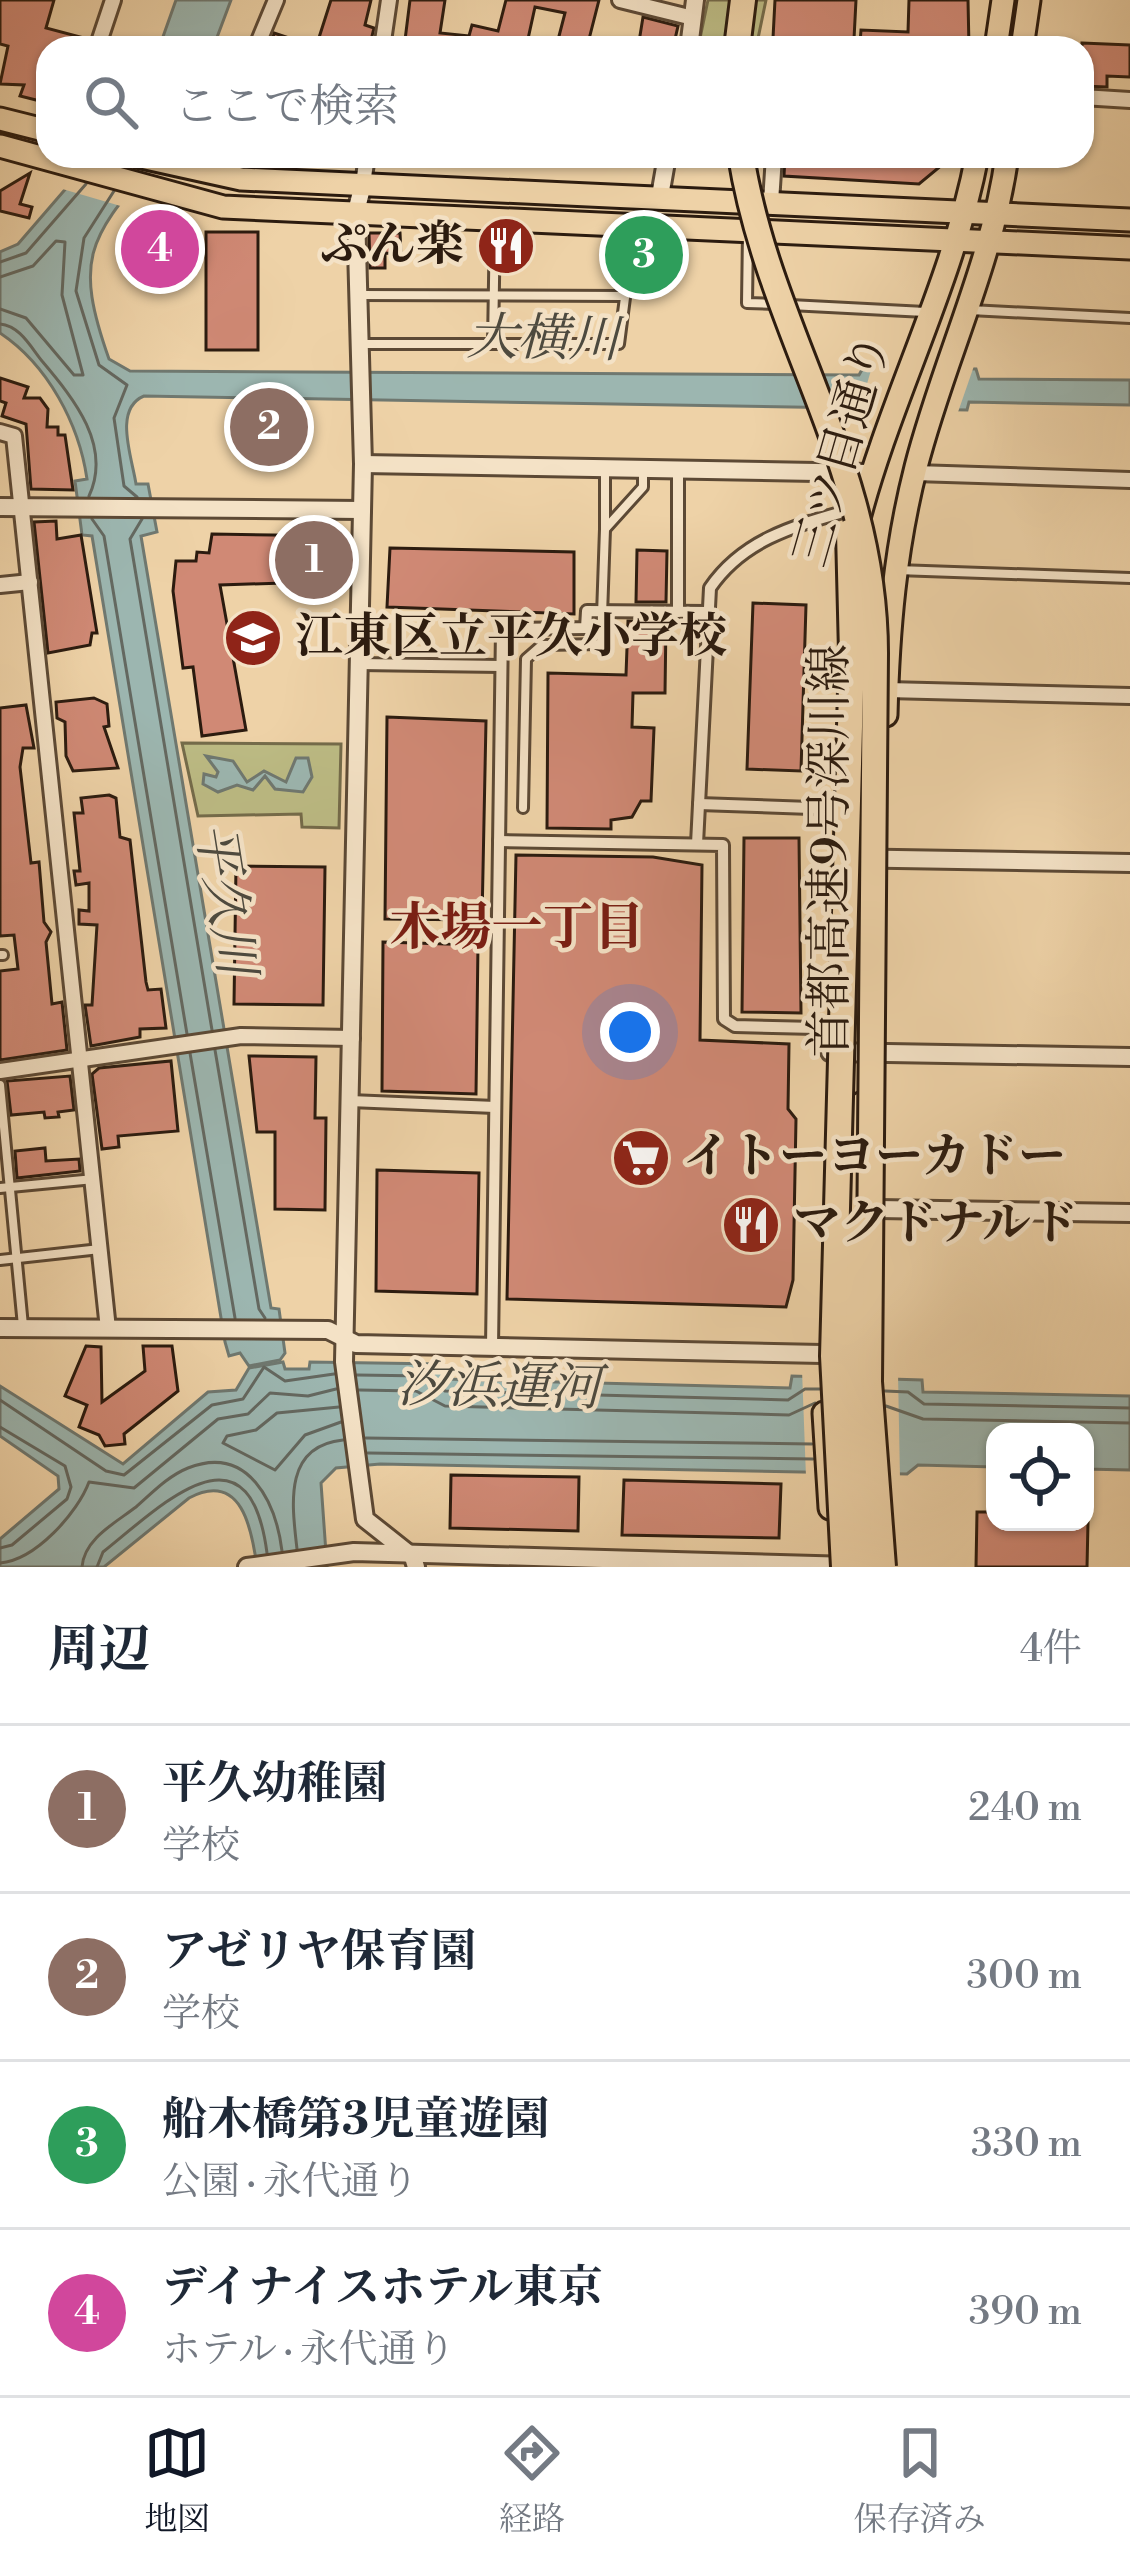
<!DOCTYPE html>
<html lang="ja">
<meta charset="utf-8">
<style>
body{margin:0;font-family:"Libre Bodoni","Noto Serif JP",serif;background:#f6f6f7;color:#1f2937}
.controls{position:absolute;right:36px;bottom:36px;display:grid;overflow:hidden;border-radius:24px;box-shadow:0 3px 9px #0004}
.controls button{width:108px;height:108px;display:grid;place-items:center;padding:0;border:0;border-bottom:3px solid #e0e1e3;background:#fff;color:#1f2937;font:60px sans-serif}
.you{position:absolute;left:630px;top:1032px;width:42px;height:42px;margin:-30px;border:9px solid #fff;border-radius:50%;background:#1a73e8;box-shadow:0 0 0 18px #1a73e833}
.badge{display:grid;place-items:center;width:78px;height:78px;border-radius:50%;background:#111827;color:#fff;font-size:39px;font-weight:700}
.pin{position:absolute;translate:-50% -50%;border:6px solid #fff;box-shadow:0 3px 12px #0006}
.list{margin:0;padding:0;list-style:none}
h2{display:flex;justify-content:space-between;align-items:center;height:156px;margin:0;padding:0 48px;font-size:51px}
h2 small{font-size:39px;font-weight:400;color:#747a83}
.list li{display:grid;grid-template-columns:78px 1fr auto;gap:36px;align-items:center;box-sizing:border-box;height:168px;padding:0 48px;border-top:3px solid #e0e1e3}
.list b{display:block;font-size:45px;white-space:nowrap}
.list p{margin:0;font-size:39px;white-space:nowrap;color:#747a83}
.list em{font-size:39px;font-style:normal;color:#747a83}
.icon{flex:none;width:66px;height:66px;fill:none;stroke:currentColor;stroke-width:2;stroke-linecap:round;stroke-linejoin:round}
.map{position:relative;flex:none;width:1130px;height:1567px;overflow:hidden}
.search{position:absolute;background:#fff;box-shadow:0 3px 9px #0004;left:36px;right:36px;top:36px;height:132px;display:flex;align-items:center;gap:30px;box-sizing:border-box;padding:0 42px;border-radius:36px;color:#747a83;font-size:45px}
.sheet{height:828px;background:#fff}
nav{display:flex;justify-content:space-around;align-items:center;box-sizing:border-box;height:168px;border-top:3px solid #e0e1e3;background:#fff;font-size:33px;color:#747a83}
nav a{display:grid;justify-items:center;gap:6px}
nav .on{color:#111827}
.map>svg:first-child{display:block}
</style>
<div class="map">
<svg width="1130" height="1567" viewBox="0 0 1130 1567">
<rect width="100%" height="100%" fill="#eed2a7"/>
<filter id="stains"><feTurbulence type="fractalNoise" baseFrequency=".00167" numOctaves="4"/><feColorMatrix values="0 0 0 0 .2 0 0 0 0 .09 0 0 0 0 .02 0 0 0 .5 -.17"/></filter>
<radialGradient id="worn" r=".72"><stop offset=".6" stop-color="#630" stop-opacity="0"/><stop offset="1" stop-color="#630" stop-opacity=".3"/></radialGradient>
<!-- green -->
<g fill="#bcbb84" stroke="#746b4a" stroke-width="3">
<path d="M708 0H766L756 48H698Z"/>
<path d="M182 743 341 744 339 828 302 827 301 814 198 816Z"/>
</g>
<!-- water -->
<g fill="#9cb6b0" stroke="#6f7870" stroke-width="3">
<path d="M176 0H231L213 48H159Z"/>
<path d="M94 156H158C91 238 72 254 109 359L130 371 859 375 864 366 976 369 979 379 1130 380V405L969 402 967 410 144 396C113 409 132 457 136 484H148L157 532 141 536 271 1308 279 1309 285 1353 280 1360 249 1366 240 1353 229 1356 225 1342 92 536 82 535 75 481 87 479C79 424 48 365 0 333V252L18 244Z"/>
<path d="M206 756 233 761 247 782 264 771 286 782 296 758H308L312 777 303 792 275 789 265 776 253 790 237 785 218 792 203 784 204 774 216 777 218 772Z"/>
<path d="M283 1362 285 1369H309L310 1362 440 1364 445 1379 790 1388 792 1376 922 1380 923 1392 1130 1396V1470L1085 1469V1432H995V1467L918 1465 907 1474 380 1464 336 1468 321 1483 327 1567H257C252 1530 242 1470 189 1498L104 1567H0V1539L59 1489 58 1476 0 1436V1386L123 1464 208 1392 236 1390 249 1368Z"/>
</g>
<!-- pier -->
<g fill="#eed2a7">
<path d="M86 156H164L124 207 59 188Z"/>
<path d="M874 360 975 363 957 415 859 411Z"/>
<path d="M802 1370 898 1373 900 1479 806 1477Z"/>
</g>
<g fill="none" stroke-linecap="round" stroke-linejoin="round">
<!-- shore -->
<g stroke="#646860" stroke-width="3">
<path d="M114 191 84 238 76 291 99 365 127 385 114 418 124 486 137 497"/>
<path d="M0 262 26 253 86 184"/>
<path d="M0 277 33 266 56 241 65 242 62 295 83 375H74L26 318 0 309"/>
<path d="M0 324C20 326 30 346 42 361 75 400 112 446 89 496"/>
<path d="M92 519 104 536 187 1034"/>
<path d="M142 519 130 539 212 1030"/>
<path d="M215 1050 259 1309 265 1318"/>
<path d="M190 1053 235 1318"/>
<path d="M357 1375 425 1376 445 1391 788 1400 805 1389H820"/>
<path d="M359 1390 416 1391 445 1406 789 1415 815 1403"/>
<path d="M885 1391 908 1392 924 1404 1130 1408"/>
<path d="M0 1400 106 1471 124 1475 212 1405 243 1399 264 1367 285 1381 334 1374"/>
<path d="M886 1406 923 1419 1130 1423"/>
<path d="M339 1407 277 1413 256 1430 227 1436 223 1443 275 1470 305 1435 341 1422"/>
<path d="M0 1427 65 1466 71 1487 67 1499 12 1545 0 1548"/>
<path d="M366 1438 812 1444"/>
<path d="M368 1453 813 1459"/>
<path d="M297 1549C292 1505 283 1446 343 1440"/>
<path d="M0 1563C36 1560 78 1512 89 1482L134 1488 218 1419 248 1414 270 1393 308 1396 336 1389"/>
<path d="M82 1567C84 1539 115 1523 136 1507 152 1493 168 1476 188 1468 249 1444 276 1503 282 1551"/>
<path d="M97 1567 103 1552C162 1505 249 1416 267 1553"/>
</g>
</g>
<!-- building -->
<g fill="#d08975" stroke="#2b1b0f" stroke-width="3">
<path d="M0 0H54L46 28 88 39 86 48H48V103L20 96 24 85 0 84 8 46 0 44Z"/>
<path d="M331 0H371L365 25 374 28 369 48H271L274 33 316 47Z"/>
<path d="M410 0H445L440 33 469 36 472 25 498 31 506 0H599L587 47 558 40 565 13 535 7 526 48H404Z"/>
<path d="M775 0H856L854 39 773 38Z"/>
<path d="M909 0H968L969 48 860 43 861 30 908 32Z"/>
<path d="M643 17 678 26 673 48H638Z"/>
<path d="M1082 43 1130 45V77L1107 76V87L1082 86Z"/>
<path d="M785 156H892L948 160 919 184 784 176Z"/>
<path d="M30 173 20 204 32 207 29 218 0 211V191Z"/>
<rect x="206" y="232" width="52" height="118"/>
<path d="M369 233H400L401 254 385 253V268H370Z"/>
<path d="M0 378 28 387 24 398H40L48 409 47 427H58V435H65L73 490 31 489 26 424 2 416 6 403 0 401Z"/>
<path d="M56 521 57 539 81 535 97 633H92L90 645 48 653 34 522Z"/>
<path d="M212 534 345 536 344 581 220 585 246 730 202 736 193 667 183 668 173 591 176 561H196L197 552 209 553Z"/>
<path d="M390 548 574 552V614L387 607Z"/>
<path d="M637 550 667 551 666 602H636Z"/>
<path d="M753 603 806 605 801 771 747 769Z"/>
<path d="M628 621H666L665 693H633L632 727 654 728 651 801H641L632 817 611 820V829L547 828 548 673 626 675Z"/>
<path d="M94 698 107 704 109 726 104 727 118 768 73 771 66 756 65 722 57 718 56 702Z"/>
<path d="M26 705 34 748H23L20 767 31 863 39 862 44 922 51 932 46 942 52 1004 62 1002 67 1050 0 1060V971L18 969 14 935 0 936V708Z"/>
<path d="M387 717 486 721 482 920 385 919Z"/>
<path d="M109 795 116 798 120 837 130 840 146 982 148 990 161 989 166 1028 140 1029V1037L91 1046 85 1005H92L97 925 79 924V910L89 911V883L76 885 74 871H80L74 813H83L81 798Z"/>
<path d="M744 838H799L801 1013 742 1012Z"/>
<path d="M516 855 653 857 702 865 700 1040 789 1044 788 1109 796 1119 793 1280 786 1307 507 1299Z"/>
<path d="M236 866 325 867 323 1005 234 1004Z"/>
<path d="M383 942 478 945 476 1094 382 1091Z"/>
<path d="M249 1056 316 1057 315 1118H326L325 1210 275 1209V1132H257Z"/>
<path d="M171 1061 178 1131 118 1136 119 1147 102 1149 92 1074 99 1068Z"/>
<path d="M70 1076 74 1110 58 1112 59 1117 45 1118 44 1112 11 1115 7 1081Z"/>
<path d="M45 1148 46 1161 79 1159 80 1171 17 1178 15 1151Z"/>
<path d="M377 1170 479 1173 477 1294 376 1291Z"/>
<path d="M86 1346 101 1347 102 1402 145 1371 143 1346H172L178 1391 124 1434 125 1444 105 1446 99 1435 79 1427 87 1405 65 1396Z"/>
<path d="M451 1475 579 1477 578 1531 450 1528Z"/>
<path d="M624 1480 781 1484 779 1538 622 1535Z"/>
<path d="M977 1512H995V1522H1088L1087 1567H976Z"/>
</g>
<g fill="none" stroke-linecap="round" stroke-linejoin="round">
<defs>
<g id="service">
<path d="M748 233 747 303 775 304"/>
<path d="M358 295 625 296"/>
<path d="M790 305 925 312"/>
<path d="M970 310 1130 318"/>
<path d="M361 344H619L634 228"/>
<path d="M493 344 495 220"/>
<path d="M605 471V529L643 487V471"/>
<path d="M897 570 1130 578"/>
<path d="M523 808 526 659 542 645 601 644 605 529"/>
<path d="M0 955H3"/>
<path d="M0 1085 23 1326"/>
<path d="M0 1188 94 1179"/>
<path d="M0 1260 100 1249"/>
</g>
<g id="pedestrian">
<path d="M678 612V471"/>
<path d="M359 664 501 666"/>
<path d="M699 804 839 809"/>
<path d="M499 841 723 845 724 1019 735 1026 816 1028"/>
<path d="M697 844 710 588C744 538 798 525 853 509"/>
<path d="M350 1101 495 1107"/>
<path d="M492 1347 502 629 586 628 587 611 707 612"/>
</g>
<g id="minor">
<path d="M620 0 693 18"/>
<path d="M97 48 113 0"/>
<path d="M256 48 276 0"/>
<path d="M382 48 389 0"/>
<path d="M1082 97 1130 100"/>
<path d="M363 184 367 156"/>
<path d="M771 202 774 156"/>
<path d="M0 432 14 436 108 1329"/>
<path d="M915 473 1130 480"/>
<path d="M0 585 30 582"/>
<path d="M887 690 1130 696"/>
<path d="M0 1071 241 1036 352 1038"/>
</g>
<g id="tertiary">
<path d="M689 48 695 0"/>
<path d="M363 184 356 212 363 464 344 1362 365 1519 413 1557 416 1567"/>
<path d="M660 196 667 156"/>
<path d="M363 464 870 473"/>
<path d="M0 507 362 510"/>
<path d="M837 858 1130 863"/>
<path d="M830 1052 1130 1057"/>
<path d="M878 1209 1130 1213"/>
<path d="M0 1328 328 1330 356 1344 822 1354"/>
<path d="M247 1567 354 1552 851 1566"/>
</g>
<g id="primary">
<path d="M996 48 1003 0"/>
<path d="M1022 48 1029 0"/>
<path d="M0 119 48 131"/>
<path d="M0 146 223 207 1130 248"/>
<path d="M137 156 241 179 1130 220"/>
<path d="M857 526C889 400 953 283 977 156"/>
<path d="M886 715C888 631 895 549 916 467 943 361 992 265 1007 156"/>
<path d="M824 1413 830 1508"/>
</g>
<g id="motorway">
<path d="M737 48 743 0"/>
<path d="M852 1217 862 1105"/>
</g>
</defs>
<!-- service casing -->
<use href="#service" stroke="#5c4935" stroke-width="14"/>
<!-- pedestrian casing -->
<use href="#pedestrian" stroke="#5c4935" stroke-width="16"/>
<!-- minor casing -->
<use href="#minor" stroke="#5c4935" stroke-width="20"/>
<!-- tertiary casing -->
<use href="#tertiary" stroke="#5c4935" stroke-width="22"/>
<!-- primary casing -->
<use href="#primary" stroke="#2b1b0f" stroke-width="27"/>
<!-- motorway casing -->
<use href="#motorway" stroke="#2b1b0f" stroke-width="30"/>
<!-- service -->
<use href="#service" stroke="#f4e2c6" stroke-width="8"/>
<!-- pedestrian -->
<use href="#pedestrian" stroke="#f4e2c6" stroke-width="10"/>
<!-- minor -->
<use href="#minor" stroke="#f4e2c6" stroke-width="14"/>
<!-- tertiary -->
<use href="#tertiary" stroke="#f4e2c6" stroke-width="16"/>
<!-- primary -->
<use href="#primary" stroke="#eed2a7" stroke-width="21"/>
<!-- motorway -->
<use href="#motorway" stroke="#eed2a7" stroke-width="24"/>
<defs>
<g id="motorway-bridge">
<path d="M741 156C769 331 875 465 875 653L869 1382 883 1567"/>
<path d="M852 1231 851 1386 861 1567"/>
<path d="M844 1567 833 1356 852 653 849 532"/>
</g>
</defs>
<!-- motorway-bridge casing -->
<use href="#motorway-bridge" stroke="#2b1b0f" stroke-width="30" stroke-linecap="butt"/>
<!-- motorway-bridge -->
<use href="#motorway-bridge" stroke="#eed2a7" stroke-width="24"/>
</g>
<!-- icons -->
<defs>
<symbol id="restaurant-disc" viewBox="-11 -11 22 22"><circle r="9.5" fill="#8f2418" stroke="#f4e2c6"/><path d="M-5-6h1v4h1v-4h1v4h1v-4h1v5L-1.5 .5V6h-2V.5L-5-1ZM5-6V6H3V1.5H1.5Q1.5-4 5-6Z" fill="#fff"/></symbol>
<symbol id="school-disc" viewBox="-11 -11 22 22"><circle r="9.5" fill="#8f2418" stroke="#f4e2c6"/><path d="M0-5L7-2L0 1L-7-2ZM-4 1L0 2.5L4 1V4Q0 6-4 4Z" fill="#fff"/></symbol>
<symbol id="supermarket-disc" viewBox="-11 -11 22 22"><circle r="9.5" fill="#8f2418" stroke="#f4e2c6"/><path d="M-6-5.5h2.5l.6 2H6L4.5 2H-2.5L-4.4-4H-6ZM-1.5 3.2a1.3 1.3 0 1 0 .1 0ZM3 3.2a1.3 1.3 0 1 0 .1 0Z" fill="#fff"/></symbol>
</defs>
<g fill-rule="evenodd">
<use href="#restaurant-disc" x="473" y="213" width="66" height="66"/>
<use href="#school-disc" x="220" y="605" width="66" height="66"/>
<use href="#supermarket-disc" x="608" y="1125" width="66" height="66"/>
<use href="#restaurant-disc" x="718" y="1192" width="66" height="66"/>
</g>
<g text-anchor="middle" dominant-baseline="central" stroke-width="9" stroke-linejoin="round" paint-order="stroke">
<!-- poi labels -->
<g font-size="48" font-weight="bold" fill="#2b1b0f" stroke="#f4e2c6" text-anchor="start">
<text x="464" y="246" text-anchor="end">ぷん楽</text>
<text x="295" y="638">江東区立平久小学校</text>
<text x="683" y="1158">イトーヨーカドー</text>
<text x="793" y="1225">マクドナルド</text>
</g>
<!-- street labels -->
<g font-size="48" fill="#2b1b0f" stroke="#f4e2c6">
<text transform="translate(843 450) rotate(-74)">三ツ目通り</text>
<text transform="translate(831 851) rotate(-90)">首都高速9号深川線</text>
</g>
<!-- water labels -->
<g font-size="51" font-style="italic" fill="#4d4a3f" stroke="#f4e2c6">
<text transform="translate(543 340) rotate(1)">大横川</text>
<text transform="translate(224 899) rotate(81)">平久川</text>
<text transform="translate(499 1388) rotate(1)">汐浜運河</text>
</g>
<!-- neighbourhood labels -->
<g font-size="51" font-weight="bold" fill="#7a1f14" stroke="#f4e2c6">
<text x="517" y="929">木場一丁目</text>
</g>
</g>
<rect width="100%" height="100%" filter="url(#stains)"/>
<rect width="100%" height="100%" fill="url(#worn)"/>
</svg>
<div class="controls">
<button><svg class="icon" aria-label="locate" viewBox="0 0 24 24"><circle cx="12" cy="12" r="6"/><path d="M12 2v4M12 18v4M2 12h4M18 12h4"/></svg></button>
</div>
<div class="you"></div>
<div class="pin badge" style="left:314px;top:560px;background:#8d6e63">1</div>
<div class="pin badge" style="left:269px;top:427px;background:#8d6e63">2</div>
<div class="pin badge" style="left:644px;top:255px;background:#2e9e5b">3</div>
<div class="pin badge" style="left:160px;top:249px;background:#d1479c">4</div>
<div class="search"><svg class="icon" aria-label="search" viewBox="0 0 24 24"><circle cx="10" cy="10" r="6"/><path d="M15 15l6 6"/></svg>ここで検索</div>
</div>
<section class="sheet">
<h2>周辺<small>4件</small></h2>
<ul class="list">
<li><span class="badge" style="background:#8d6e63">1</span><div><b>平久幼稚園</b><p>学校</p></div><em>240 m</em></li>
<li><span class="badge" style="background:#8d6e63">2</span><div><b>アゼリヤ保育園</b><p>学校</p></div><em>300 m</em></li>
<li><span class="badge" style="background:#2e9e5b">3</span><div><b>船木橋第3児童遊園</b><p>公園 · 永代通り</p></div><em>330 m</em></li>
<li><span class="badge" style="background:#d1479c">4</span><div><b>デイナイスホテル東京</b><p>ホテル · 永代通り</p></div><em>390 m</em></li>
</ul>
</section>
<nav>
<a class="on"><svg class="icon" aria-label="map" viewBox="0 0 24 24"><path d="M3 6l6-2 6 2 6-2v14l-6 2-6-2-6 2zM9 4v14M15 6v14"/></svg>地図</a>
<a><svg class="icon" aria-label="directions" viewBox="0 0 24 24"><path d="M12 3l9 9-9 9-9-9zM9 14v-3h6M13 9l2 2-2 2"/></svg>経路</a>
<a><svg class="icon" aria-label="saved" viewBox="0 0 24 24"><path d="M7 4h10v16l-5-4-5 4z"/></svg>保存済み</a>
</nav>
